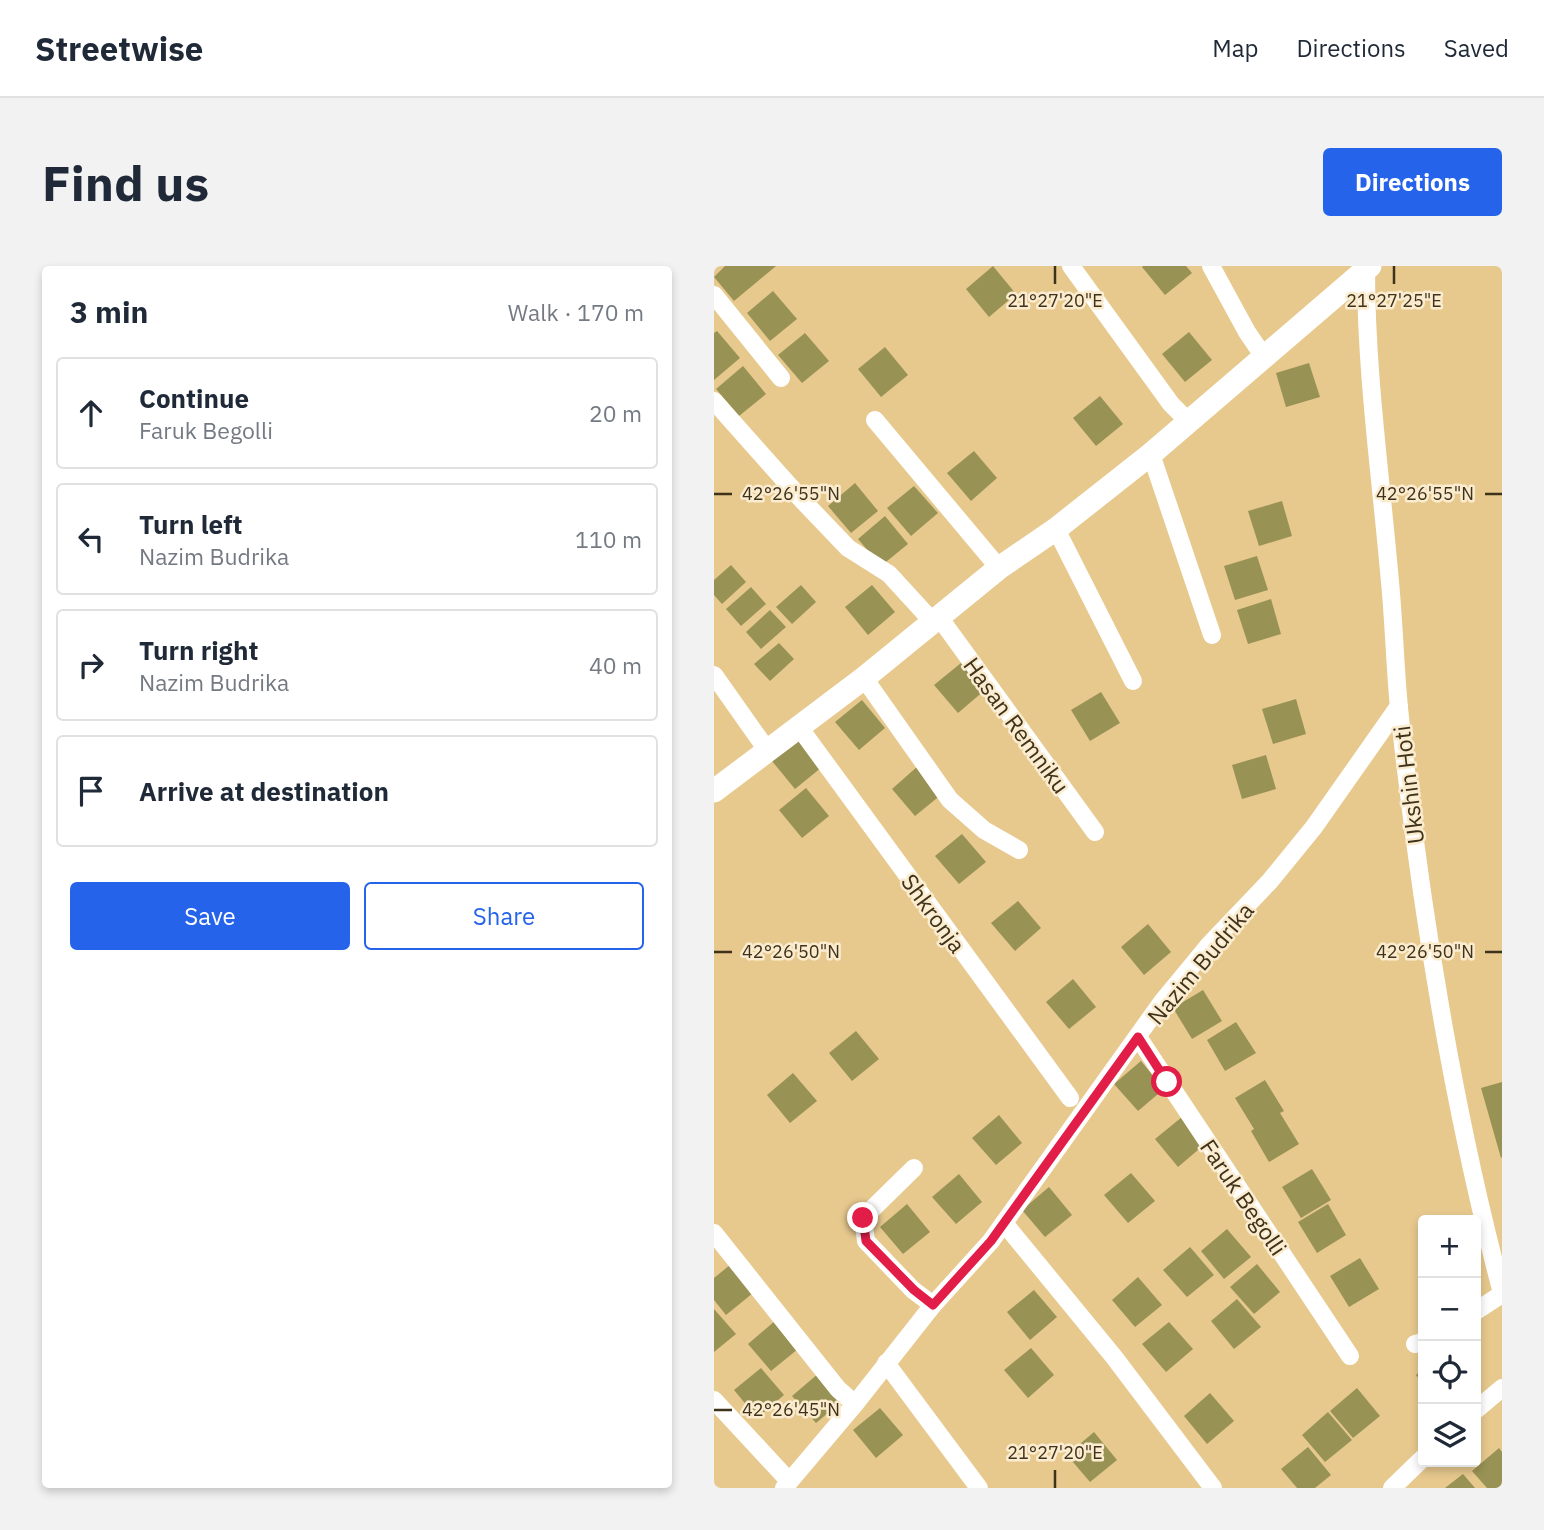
<!DOCTYPE html>
<meta charset="utf-8">
<style>
body{margin:0;font-family:"IBM Plex Sans",sans-serif;background:#f2f2f3;color:#1f2937}
.controls{position:absolute;right:21px;bottom:21px;display:grid;overflow:hidden;border-radius:7px;box-shadow:0 4px 10px #0003}
.controls button{width:63px;height:63px;display:grid;place-items:center;padding:0;border:0;border-bottom:2px solid #e0e1e3;background:#fff;color:#1f2937;font:35px sans-serif}
.stop{position:absolute;width:21px;height:21px;margin:-16px;border:5px solid #e11d48;border-radius:50%;background:#fff}
.stop.end{background:#e11d48;border-color:#fff;box-shadow:0 2px 7px #0008}
.list{margin:0;padding:0;list-style:none}
h2{display:flex;justify-content:space-between;align-items:center;height:91px;margin:0;padding:0 28px;font-size:30px}
h2 small{font-size:23px;font-weight:400;color:#747a83}
.list li{display:grid;grid-template-columns:46px 1fr auto;gap:21px;align-items:center;box-sizing:border-box;height:112px;margin:0 14px 14px;padding:0 14px;border:2px solid #e0e1e3;border-radius:7px}
.list b{display:block;font-size:26px;white-space:nowrap}
.list p{margin:0;font-size:23px;white-space:nowrap;color:#747a83}
.list em{font-size:23px;font-style:normal;color:#747a83}
.actions{display:flex;gap:14px;padding:21px 28px}
.actions a{flex:1;padding:16px 0;border:2px solid #2563eb;border-radius:7px;text-align:center;font-size:24px;color:#2563eb}
.actions .main{background:#2563eb;color:#fff}
.icon{flex:none;width:38px;height:38px;fill:none;stroke:currentColor;stroke-width:2;stroke-linecap:round;stroke-linejoin:round}
.map{position:relative;flex:none;width:788px;height:1222px;overflow:hidden;border-radius:7px}
header{display:flex;align-items:center;gap:42px;box-sizing:border-box;height:98px;padding:0 35px;background:#fff;border-bottom:2px solid #e0e1e3}
header strong{font-size:33px}
nav{display:flex;gap:38px;margin-inline-start:auto;font-size:24px}
.intro{display:flex;align-items:center;justify-content:space-between;box-sizing:border-box;height:168px;padding:0 42px}
h1{margin:0;font-size:49px}
.button{padding:18px 32px;border-radius:7px;background:#2563eb;color:#fff;font-size:24px;font-weight:700}
main{display:flex;gap:42px;padding:0 42px}
aside{flex:1;background:#fff;border-radius:7px;box-shadow:0 4px 10px #0003}
.map>svg:first-child{display:block}
</style>
<header>
<strong>Streetwise</strong>
<nav><a>Map</a><a>Directions</a><a>Saved</a></nav>
</header>
<div class="intro"><h1>Find us</h1><a class="button">Directions</a></div>
<main>
<aside>
<h2>3 min<small>Walk · 170 m</small></h2>
<ul class="list">
<li><svg class="icon" aria-label="ahead" viewBox="0 0 24 24"><path d="M12 20V5M6 11l6-6 6 6"/></svg><div><b>Continue</b><p>Faruk Begolli</p></div><em>20 m</em></li>
<li><svg class="icon" aria-label="left" viewBox="0 0 24 24"><path d="M17 20v-9H6M10 6l-5 5 5 5"/></svg><div><b>Turn left</b><p>Nazim Budrika</p></div><em>110 m</em></li>
<li><svg class="icon" aria-label="right" viewBox="0 0 24 24"><path d="M7 20v-9h11M14 6l5 5-5 5"/></svg><div><b>Turn right</b><p>Nazim Budrika</p></div><em>40 m</em></li>
<li><svg class="icon" aria-label="arrive" viewBox="0 0 24 24"><path d="M6 21V4h12l-3 4 3 4H6"/></svg><div><b>Arrive at destination</b></div></li>
</ul>
<div class="actions"><a class="main">Save</a><a>Share</a></div>
</aside>
<div class="map">
<svg width="788" height="1222" viewBox="0 0 788 1222">
<rect width="100%" height="100%" fill="#e7c98e"/>
<!-- building -->
<g fill="#989254">
<path d="M11 0H62L20 35 0 11Z"/>
<path d="M279 0 302 28 275 51 252 23Z"/>
<path d="M429 0H472L478 7 451 29 428 1Z"/>
<path d="M59 25 83 53 56 75 33 47Z"/>
<path d="M3 65 26 92 0 114V67Z"/>
<path d="M475 66 498 94 471 116 448 88Z"/>
<path d="M91 67 115 95 88 117 64 89Z"/>
<path d="M171 81 194 109 167 131 144 103Z"/>
<path d="M595 97 606 131 572 141 562 107Z"/>
<path d="M29 100 52 128 25 150 2 123Z"/>
<path d="M386 130 409 158 382 180 359 152Z"/>
<path d="M260 185 283 212 257 235 233 207Z"/>
<path d="M141 217 164 245 137 267 114 240Z"/>
<path d="M200 220 224 247 197 270 173 242Z"/>
<path d="M568 235 578 270 545 280 534 245Z"/>
<path d="M171 250 194 278 167 300 144 273Z"/>
<path d="M543 290 554 324 521 334 510 300Z"/>
<path d="M17 299 32 316 8 338 0 329V314Z"/>
<path d="M87 319 102 336 78 358 62 341Z"/>
<path d="M158 319 181 346 154 369 131 341Z"/>
<path d="M37 321 52 338 27 360 12 343Z"/>
<path d="M557 333 567 368 534 378 523 344Z"/>
<path d="M56 344 72 361 47 383 32 366Z"/>
<path d="M65 377 80 393 56 415 40 398Z"/>
<path d="M247 397 271 424 244 447 220 419Z"/>
<path d="M387 426 406 457 376 475 357 444Z"/>
<path d="M582 433 592 468 559 478 548 443Z"/>
<path d="M148 434 171 462 145 484 121 456Z"/>
<path d="M85 473 108 501 81 523 58 495Z"/>
<path d="M552 489 562 523 528 533 518 499Z"/>
<path d="M204 500 228 528 201 550 178 523Z"/>
<path d="M92 522 115 550 88 572 65 544Z"/>
<path d="M248 568 272 596 245 618 221 590Z"/>
<path d="M304 635 327 662 301 685 277 657Z"/>
<path d="M434 658 457 686 430 709 407 681Z"/>
<path d="M359 713 382 741 355 763 332 736Z"/>
<path d="M489 724 508 755 478 773 459 742Z"/>
<path d="M522 756 542 787 511 805 493 774Z"/>
<path d="M142 765 165 793 138 815 115 787Z"/>
<path d="M427 795 450 823 424 845 400 818Z"/>
<path d="M79 807 103 835 76 857 53 829Z"/>
<path d="M551 814 570 845 566 847 585 878 555 896 537 865 540 863 521 832Z"/>
<path d="M788 816V891L787 892 767 822Z"/>
<path d="M285 849 308 877 282 899 258 872Z"/>
<path d="M468 851 491 878 464 901 441 873Z"/>
<path d="M598 903 617 934 587 952 568 921Z"/>
<path d="M417 907 441 935 414 957 390 929Z"/>
<path d="M245 908 268 936 242 958 218 931Z"/>
<path d="M335 921 358 949 331 971 308 944Z"/>
<path d="M193 938 216 966 189 988 166 961Z"/>
<path d="M614 938 632 969 603 987 584 956Z"/>
<path d="M513 963 537 991 510 1013 487 985Z"/>
<path d="M476 981 500 1009 473 1031 449 1004Z"/>
<path d="M646 992 665 1023 635 1041 616 1010Z"/>
<path d="M543 998 566 1026 540 1048 516 1021Z"/>
<path d="M16 999 39 1027 12 1049 0 1034V1012Z"/>
<path d="M424 1011 448 1039 421 1061 398 1034Z"/>
<path d="M320 1024 343 1051 316 1074 293 1046Z"/>
<path d="M523 1033 547 1061 520 1083 497 1055Z"/>
<path d="M0 1043 22 1068 0 1086Z"/>
<path d="M61 1055 84 1083 57 1105 34 1078Z"/>
<path d="M455 1056 479 1083 452 1106 428 1078Z"/>
<path d="M317 1082 340 1109 314 1132 290 1104Z"/>
<path d="M47 1102 70 1129 43 1152 20 1124Z"/>
<path d="M709 1103V1118L702 1109Z"/>
<path d="M105 1107 128 1135 102 1157 78 1130Z"/>
<path d="M643 1122 666 1150 639 1172 616 1145Z"/>
<path d="M496 1127 520 1155 493 1178 470 1150Z"/>
<path d="M166 1142 189 1169 162 1192 139 1164Z"/>
<path d="M614 1146 638 1174 611 1196 588 1169Z"/>
<path d="M380 1166 403 1194 376 1216 353 1189Z"/>
<path d="M594 1181 617 1209 601 1222H583L567 1203Z"/>
<path d="M785 1182 788 1186V1222H773L758 1205Z"/>
<path d="M749 1208 761 1222H731Z"/>
</g>
<g fill="none" stroke-linecap="round" stroke-linejoin="round">
<!-- minor -->
<g stroke="#fff" stroke-width="18">
<path d="M357 0 457 138 475 156"/>
<path d="M497 0 533 66 550 91"/>
<path d="M652 4C652 108 667 212 676 316 680 358 681 400 685 442 706 639 737 835 788 1027"/>
<path d="M0 29 67 112"/>
<path d="M0 135 89 235 134 282 175 308 219 356"/>
<path d="M161 154 285 302"/>
<path d="M437 188 498 369"/>
<path d="M342 263 419 415"/>
<path d="M225 351 381 566"/>
<path d="M0 409 53 484"/>
<path d="M150 412 236 534 270 564 305 584"/>
<path d="M85 461 356 832"/>
<path d="M424 771 636 1090"/>
<path d="M200 902 149 952 152 975 199 1024 219 1039"/>
<path d="M290 957 400 1091 499 1222"/>
<path d="M0 967 124 1123 141 1138"/>
<path d="M762 1045 788 1028"/>
<path d="M701 1078 709 1076"/>
<path d="M172 1097 265 1222"/>
<path d="M0 1134 75 1215"/>
<path d="M762 1144 788 1122"/>
<path d="M70 1222 141 1138 219 1039 277 975 448 736 495 679 556 615 600 561 685 440"/>
<path d="M678 1222 709 1192"/>
</g>
<!-- tertiary -->
<path stroke="#fff" stroke-width="23" d="M0 525 150 412 285 302 342 263 437 188 656 0"/>
</g>
<g fill="none" stroke-linecap="round" stroke-linejoin="round">
<!-- route -->
<path stroke="#e11d48" stroke-width="9" d="M149 952 152 975 200 1024 219 1039 277 975 424 771 453 816"/>
</g>
<!-- ticks -->
<path fill="none" stroke="#3e321a" stroke-width="2.5" d="M341 0V18M680 0V18M0 228H18M771 228H788M0 686H18M771 686H788M0 1144H18M341 1204V1222"/>
<g text-anchor="middle" dominant-baseline="central" stroke-width="5" stroke-linejoin="round" paint-order="stroke">
<!-- street labels -->
<g font-size="23" fill="#3e321a" stroke="#fbeccf">
<text transform="translate(303 459) rotate(54)">Hasan Remniku</text>
<text transform="translate(694 519) rotate(-97)">Ukshin Hoti</text>
<text transform="translate(220 647) rotate(54)">Shkronja</text>
<text transform="translate(486 697) rotate(-50)">Nazim Budrika</text>
<text transform="translate(530 931) rotate(56)">Faruk Begolli</text>
</g>
</g>
<g font-size="18" text-anchor="middle" fill="#3e321a" stroke="#fbeccf" stroke-width="5" stroke-linejoin="round" paint-order="stroke">
<text x="341" y="41">21°27'20"E</text>
<text x="680" y="41">21°27'25"E</text>
<text x="77" y="234">42°26'55"N</text>
<text x="711" y="234">42°26'55"N</text>
<text x="77" y="692">42°26'50"N</text>
<text x="711" y="692">42°26'50"N</text>
<text x="77" y="1150">42°26'45"N</text>
<text x="341" y="1193">21°27'20"E</text>
</g>
</svg>
<div class="controls">
<button>+</button>
<button>−</button>
<button><svg class="icon" aria-label="locate" viewBox="0 0 24 24"><circle cx="12" cy="12" r="6"/><path d="M12 2v4M12 18v4M2 12h4M18 12h4"/></svg></button>
<button><svg class="icon" aria-label="layers" viewBox="0 0 24 24"><path d="M12 4l9 5-9 5-9-5zM3 14l9 5 9-5"/></svg></button>
</div>
<div class="stop" style="left:453px;top:816px"></div>
<div class="stop end" style="left:149px;top:952px"></div>
</div>
</main>
